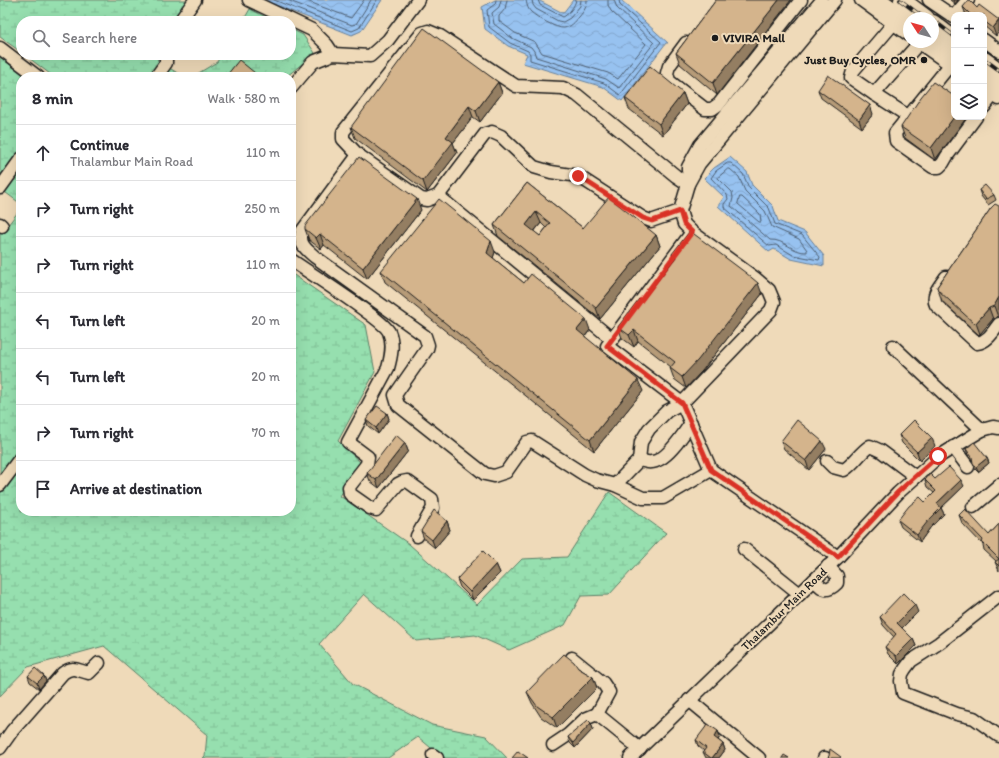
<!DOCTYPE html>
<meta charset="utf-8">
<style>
body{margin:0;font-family:Itim,sans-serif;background:#f7f7f7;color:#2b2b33}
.controls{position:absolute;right:12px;top:12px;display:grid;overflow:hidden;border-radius:8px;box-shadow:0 4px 16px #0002}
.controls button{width:36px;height:36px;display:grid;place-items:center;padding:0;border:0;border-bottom:1px solid #e1e1e2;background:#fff;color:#2b2b33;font:20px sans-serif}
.compass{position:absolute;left:903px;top:12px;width:36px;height:36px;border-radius:50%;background:#fff;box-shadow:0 4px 16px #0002;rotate:306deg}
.stop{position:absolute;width:12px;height:12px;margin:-9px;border:3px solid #d93025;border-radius:50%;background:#fff}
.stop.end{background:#d93025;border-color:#fff;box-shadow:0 1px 4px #0008}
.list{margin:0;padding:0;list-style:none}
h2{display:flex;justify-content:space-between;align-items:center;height:52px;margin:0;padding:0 16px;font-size:17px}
h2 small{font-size:13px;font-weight:400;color:#7c7c81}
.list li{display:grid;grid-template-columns:26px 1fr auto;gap:12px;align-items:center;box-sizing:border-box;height:56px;padding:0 16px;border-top:1px solid #e1e1e2}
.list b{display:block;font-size:15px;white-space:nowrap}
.list p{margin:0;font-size:13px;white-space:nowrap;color:#7c7c81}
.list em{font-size:13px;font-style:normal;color:#7c7c81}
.icon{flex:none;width:22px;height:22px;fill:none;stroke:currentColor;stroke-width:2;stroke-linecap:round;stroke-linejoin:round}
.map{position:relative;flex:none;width:999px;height:758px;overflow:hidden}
.search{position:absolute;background:#fff;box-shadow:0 4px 16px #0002;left:16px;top:16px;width:280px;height:44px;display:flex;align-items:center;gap:10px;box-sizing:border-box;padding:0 14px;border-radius:16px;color:#7c7c81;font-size:15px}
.panel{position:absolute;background:#fff;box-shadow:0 4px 16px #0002;left:16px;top:72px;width:280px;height:444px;border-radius:16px}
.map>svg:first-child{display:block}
</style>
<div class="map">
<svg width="999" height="758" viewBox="0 0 999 758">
<defs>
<pattern id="wetland-marsh" width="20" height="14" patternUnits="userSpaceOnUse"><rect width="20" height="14" fill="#96dfaf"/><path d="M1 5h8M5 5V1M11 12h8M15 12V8" fill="none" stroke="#81bf96"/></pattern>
<pattern id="water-waves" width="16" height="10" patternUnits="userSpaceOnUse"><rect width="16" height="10" fill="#97c2f0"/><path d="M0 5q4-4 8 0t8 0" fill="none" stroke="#82a6cd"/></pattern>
</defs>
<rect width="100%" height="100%" fill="#efdab9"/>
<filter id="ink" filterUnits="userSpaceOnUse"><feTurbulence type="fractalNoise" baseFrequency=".025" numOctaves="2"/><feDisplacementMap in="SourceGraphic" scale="8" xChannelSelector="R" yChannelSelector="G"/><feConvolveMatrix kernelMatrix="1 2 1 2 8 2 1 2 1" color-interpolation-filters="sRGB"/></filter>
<g filter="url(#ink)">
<!-- wetland -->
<g fill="url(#wetland-marsh)" stroke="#597e66">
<path d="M0 0H187L172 21H21V52L0 37Z"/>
<path d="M250 9 274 21H243Z"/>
<path d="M291 29 303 35 315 53 286 77H192L217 62 221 55H291Z"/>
<path d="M25 55H157L158 61 184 77H54Z"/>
<path d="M0 57 26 77H21V153L0 182Z"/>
<path d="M21 164V204L2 190Z"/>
<path d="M21 208V446L0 475V219L8 225Z"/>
<path d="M291 273 366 325 375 372 338 441 361 463 340 496 409 544 477 605 522 559 567 557 609 492 666 533 609 595 581 596 565 625 509 650 475 635 416 641 364 594 319 644 353 684 432 725 486 736 507 758H443L418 737 388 758H203L205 756 207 735 104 646 28 667 0 696V493L21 465V511H291Z"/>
</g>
<!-- water -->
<g fill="url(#water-waves)" stroke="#66809b">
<path d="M263 0H382L361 31 352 35Z"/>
<path d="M495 0H538L563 13 573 0H621L668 43H666L622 101 603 87 523 63 527 54 508 46 485 29 482 7Z"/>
<path d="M730 157 747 172 752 185 773 206 778 221 805 232 824 256V266L791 259 774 249 769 252 718 206 724 197 704 178 714 168Z"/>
</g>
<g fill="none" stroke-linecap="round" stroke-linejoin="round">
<!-- shore -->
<g stroke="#4d5e71" stroke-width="1">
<path d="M274 0 352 31 359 28 377 0"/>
<path d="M287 0 352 25 356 24 371 0"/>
<path d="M304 0 351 18 364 0"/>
<path d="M496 0 495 4 487 10 489 27 510 43 528 51 530 54V60L604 83 620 95 661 42 620 5 619 0"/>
<path d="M501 0 499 7 492 13 494 24 512 38 531 47 534 51 536 57 606 79 619 88 654 43 617 8 614 0"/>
<path d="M507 0 505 9 499 16V21L515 33 535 42 542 53 608 73 618 79 646 44 611 11 608 5V0"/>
<path d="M526 0C527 4 527 8 531 12 536 17 557 29 564 28 571 27 575 22 579 17 584 11 587 7 587 0"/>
<path d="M532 0 533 5 536 9 558 21 563 22 570 18 580 6 581 0"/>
<path d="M538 0 540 5 563 17C568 15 575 6 576 0"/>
<path d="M728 163H731L743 174 749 188 769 208 775 224 802 235 820 257 819 260 793 255 776 245 769 246 724 207V204L728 199 727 195 711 178 716 171Z"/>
<path d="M728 169H730L739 177 745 191 765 211 772 227 799 239 807 250V252C793 253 784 239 770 240L731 206 733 198 732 192 718 178Z"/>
<path d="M740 197H742L760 214 761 222H759L738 204Z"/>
</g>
<defs>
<g id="minor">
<path d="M249 0 312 30 327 45 333 54"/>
<path d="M861 0 909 35"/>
<path d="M929 0 954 17"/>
<path d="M955 15 968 0"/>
<path d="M180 21 195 0"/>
<path d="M893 24 853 71 851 78 874 94 919 43"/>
<path d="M984 40 999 51"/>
<path d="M918 42 954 67"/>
<path d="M686 43 669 66 667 73 669 81 705 109H712L719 104 801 0"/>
<path d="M0 48 38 77"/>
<path d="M954 60 895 133 896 141 933 167H939L943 163 947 156 976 117"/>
<path d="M156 77 166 63V55"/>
<path d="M291 88 313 62 333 54 370 56 388 40 418 0"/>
<path d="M984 89 999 99"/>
<path d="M874 94 908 116"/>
<path d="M984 107 993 95"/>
<path d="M358 155 302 231C298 244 306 249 315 257L425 336 428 345 427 349 395 395 398 405 485 474 494 476 506 472 527 442 532 441 585 475 596 480 615 485 643 498H663L711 470"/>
<path d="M688 171V167L700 145 822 0"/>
<path d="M0 188 21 159"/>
<path d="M438 196 485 134 492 132 501 136 534 167 551 172 578 176 643 218 651 221 680 211"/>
<path d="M0 224 2 226"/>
<path d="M692 232 607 346 682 403 771 310 774 302 769 290 755 278 692 232 684 224 680 211 688 184 699 164 835 0"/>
<path d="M291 260C307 271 384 320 389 332 394 344 391 357 388 368L348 442 368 457 367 464 349 487 350 494 370 508 376 510 398 484 402 482 407 481 432 499 433 508 417 536"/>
<path d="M946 277C940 286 931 294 936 305L977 343C987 342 993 332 999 324"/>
<path d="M612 339 438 196 427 200 421 199 358 155 343 139V132L422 33 428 31 440 36 516 86 563 88 577 95 676 176 688 184"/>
<path d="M893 346 982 430"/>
<path d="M953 447 968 467"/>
<path d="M639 460C642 460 647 463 651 462 666 462 683 435 691 423"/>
<path d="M827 461 833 467 844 470C855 463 859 453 870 446L881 451 916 477"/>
<path d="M0 485 21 457"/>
<path d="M615 485 639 460 641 442 649 429 667 411 682 403 711 470 838 557"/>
<path d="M973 507 999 485"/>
<path d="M744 549 800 594"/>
<path d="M814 580C823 590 827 593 837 583V576L828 566"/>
<path d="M999 596 939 643 911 661 905 669 902 674 901 681 903 693 957 714 974 718 999 736"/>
<path d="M572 658 603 683 609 692 597 714 640 749"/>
<path d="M689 700 759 758"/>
<path d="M553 745 568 735 585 719 597 714"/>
<path d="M0 748 12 731 63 673C74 665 78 671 89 673L99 663"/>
<path d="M433 755 437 758"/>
<path d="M630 758 838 557 898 493 938 457 982 430 993 427 999 428"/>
<path d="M824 758H825"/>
</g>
<g id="major">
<path d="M879 0 909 22"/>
<path d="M902 0 926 18"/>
<path d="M933 23 954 39"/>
<path d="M933 39 954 55"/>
<path d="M984 60 999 71"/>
<path d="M984 77 999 88"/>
</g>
</defs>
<!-- minor casing -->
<use href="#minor" stroke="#1c1c1c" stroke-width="15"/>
<!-- major casing -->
<use href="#major" stroke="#1c1c1c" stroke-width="19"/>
<!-- minor -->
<use href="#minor" stroke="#efdab9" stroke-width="12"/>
<!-- major -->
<use href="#major" stroke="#efdab9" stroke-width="16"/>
<defs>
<g id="rail">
<path d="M900 0 924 18"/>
<path d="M933 20 954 36"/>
<path d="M984 59 999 70"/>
</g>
</defs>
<!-- rail casing -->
<use href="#rail" stroke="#1c1c1c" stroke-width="4"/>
<!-- rail -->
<use href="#rail" stroke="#efdab9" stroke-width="2.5" stroke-dasharray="8" stroke-linecap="butt"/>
</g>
<!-- wall -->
<g fill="#b69b78" stroke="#1c1c1c" fill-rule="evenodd">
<path d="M716 0 717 95 680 64 676 53Z"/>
<path d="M950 0H958L955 4Z"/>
<path d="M963 7 977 8 999 20 996 36 984 26V15H966Z"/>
<path d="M498 82 502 93 480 122 473 117 453 143 457 153 427 192 355 138 351 127Z"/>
<path d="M818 90 873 114 862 128 821 98Z"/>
<path d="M683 93 687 104 663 135 629 109 625 98Z"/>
<path d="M954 117H967L935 160 905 138 901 127Z"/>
<path d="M527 183 583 228 656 235 660 246 600 319 498 236 494 225ZM541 223 546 228 540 236 534 232Z"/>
<path d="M979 190 994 195 996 200 988 205 981 196Z"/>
<path d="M991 208 998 317 993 319 979 335 942 301 937 287Z"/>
<path d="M421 210 367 279 324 245 321 249 309 240 305 229Z"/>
<path d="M495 252 493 258 524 283 590 330 585 337 643 391 594 451 385 282 381 271Z"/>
<path d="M672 254 762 294 702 371 686 388 674 379 670 368 671 367 638 341 634 347 622 338 618 327 641 301 674 259Z"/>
<path d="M387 413 389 419 378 434 368 426 366 420Z"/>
<path d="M899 435 935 446 920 461 902 443Z"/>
<path d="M781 441 826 449 809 470 784 449Z"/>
<path d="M405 443 408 451 379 488 370 481 367 473Z"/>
<path d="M966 449 987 458 989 463 978 472 975 469 973 461 968 455Z"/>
<path d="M935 479 964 486 941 508 944 514 930 528 920 542 901 527 898 520 925 502 934 493 927 487 925 480Z"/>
<path d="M959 515 989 535 999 524V571L995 562 996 561 984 550 983 545 962 523Z"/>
<path d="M447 521 450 530 435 548 424 539 421 531Z"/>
<path d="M496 564 500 573 473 600 460 587 457 579Z"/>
<path d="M918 612 902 628 913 639 916 646 898 664 888 654 885 647 894 637 883 625 880 617Z"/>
<path d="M578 668 593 677 597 688 557 728 541 717 532 703 527 692Z"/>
<path d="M28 676H44L46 681 39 689 30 682Z"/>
<path d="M591 723 593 729 575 748 570 743 568 737Z"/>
<path d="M718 731 720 737 718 740 723 744 725 750 719 758H706L703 752 704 751 698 746 696 740Z"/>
</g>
<!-- shaded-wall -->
<g fill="#947e62" stroke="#1c1c1c">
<path d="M779 0H791L717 95 713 83Z"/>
<path d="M953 0H958L955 4Z"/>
<path d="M999 21V31L996 36 993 28Z"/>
<path d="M255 73 257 77H252Z"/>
<path d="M498 82 502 93 480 122 476 111Z"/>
<path d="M683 93 687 104 663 135 659 124Z"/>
<path d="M870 105 873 114 862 128 859 120Z"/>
<path d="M469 106 473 117 453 143 457 153 427 192 423 181 446 137Z"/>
<path d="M954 117H967L935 160 931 148Z"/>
<path d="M417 199 421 210 367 279 363 268Z"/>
<path d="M536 212 541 223 530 236 526 225Z"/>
<path d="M320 234 324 245 321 249 316 238Z"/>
<path d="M656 235 660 246 600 319 596 308Z"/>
<path d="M491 241 495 252 491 264 487 253Z"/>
<path d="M758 283 762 294 702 371 686 388 682 377Z"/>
<path d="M999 297V315L998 317 994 306Z"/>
<path d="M989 308 993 319 980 334 976 323Z"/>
<path d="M586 319 590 330 581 341 577 330Z"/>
<path d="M634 330 638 341 634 347 629 335Z"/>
<path d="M638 380 643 391 594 451 590 440Z"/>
<path d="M387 413 389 419 378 434 376 428Z"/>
<path d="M932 438 935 446 920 461 917 452Z"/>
<path d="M822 441 826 449 809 470 806 461Z"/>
<path d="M405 443 408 451 379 488 376 480Z"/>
<path d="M987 458 989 463 978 472 976 467Z"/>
<path d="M961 480 964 486 941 508 944 514 930 528 920 542 917 535 937 503Z"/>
<path d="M447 521 450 530 435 548 432 540Z"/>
<path d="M496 564 500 573 473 600 470 592Z"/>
<path d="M915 605 918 612 900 630 897 623Z"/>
<path d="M913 639 916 646 898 664 896 656Z"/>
<path d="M44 676 46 681 39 689 37 683Z"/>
<path d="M593 677 597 688 557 728 553 717Z"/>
<path d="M591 723 593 729 575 748 573 743Z"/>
<path d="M718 731 720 737 716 742 714 737Z"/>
<path d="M723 744 725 750 719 758H712Z"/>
</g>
<!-- building -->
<g fill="#d4b48c" stroke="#1c1c1c" fill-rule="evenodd">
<path d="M716 0H779L713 83 676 53Z"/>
<path d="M969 0 977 8 979 5 999 20 993 28 984 21V15H976L974 14 973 15H971L963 7Z"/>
<path d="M424 28 498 82 476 111 469 106 446 137 453 142 423 181 351 127Z"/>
<path d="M239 60 255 73 252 77H229L227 75Z"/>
<path d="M650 66 683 93 659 124 625 98Z"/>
<path d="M828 75 870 105 859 120 818 90Z"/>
<path d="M933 82 954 96V117L931 148 901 127 921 97Z"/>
<path d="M359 157 417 199 363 268 320 234 316 238 305 229V226Z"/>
<path d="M527 183 583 228 609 197 656 235 596 308 494 225ZM536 212 550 223 540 236 526 225Z"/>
<path d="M985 185 994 195 986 199 979 190Z"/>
<path d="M439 199 491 241 487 253 524 283 531 274 586 319 577 330 638 380 590 440 381 271Z"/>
<path d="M995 204 999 206V297L994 306 989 308 975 324 938 290 937 287 991 208Z"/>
<path d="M690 231 746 273 758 283 698 360 682 377 670 368 675 362 634 330 629 335 618 327 639 299 641 301 676 257 672 254Z"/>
<path d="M377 406 387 413 376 428 366 420Z"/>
<path d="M797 420 822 441 806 461 781 441Z"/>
<path d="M914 420 932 438 917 452 899 435Z"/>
<path d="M396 435 405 443 376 480 367 473Z"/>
<path d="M974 442 987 458 976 467 973 463 972 457 966 449Z"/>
<path d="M949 467 961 480 937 503 941 508 928 521 917 535 898 520 909 506 920 497 925 502 936 491 925 480 930 474 935 479Z"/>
<path d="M965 509 989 535 999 524V566L995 562 999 559 982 542 983 540 959 515Z"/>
<path d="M434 510 447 521 432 540 421 531Z"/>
<path d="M483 551 496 564 470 592 457 579Z"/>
<path d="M903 593 915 605 897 623 913 639 896 656 885 647 896 634 880 617Z"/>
<path d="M564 654 574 662 578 668 593 677 553 717 537 706 527 692Z"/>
<path d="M35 668 44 676 37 683 28 676Z"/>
<path d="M588 720 591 723 573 743 568 737Z"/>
<path d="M708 724 718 731 714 737 723 744 712 758H711L703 752 706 748 696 740Z"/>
<path d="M830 749 841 757 840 758H827L829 756Z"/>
<path d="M518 751 528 758H512Z"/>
<path d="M784 755 789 758H782Z"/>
</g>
</g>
<g fill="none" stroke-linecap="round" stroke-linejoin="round" filter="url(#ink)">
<!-- route -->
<path stroke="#d93025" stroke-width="5" d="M578 176 643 218 652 221 680 211 684 224 692 232 607 346 682 403 711 470 838 557 898 492 938 456"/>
</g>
<!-- markers -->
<g fill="#1c1c1c" stroke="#efdab9" stroke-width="1.5">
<circle cx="715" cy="38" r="4"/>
<circle cx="924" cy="60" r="4"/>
</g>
<g text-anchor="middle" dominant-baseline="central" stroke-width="4" stroke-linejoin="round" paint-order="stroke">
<!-- poi labels -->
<g font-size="12" font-weight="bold" fill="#1c1c1c" stroke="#efdab9" text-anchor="start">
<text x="723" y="38">VIVIRA Mall</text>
<text x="916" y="60" text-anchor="end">Just Buy Cycles, OMR</text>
</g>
<!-- street labels -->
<g font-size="12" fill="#1c1c1c" stroke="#efdab9">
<text transform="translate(784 609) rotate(-44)">Thalambur Main Road</text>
</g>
</g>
</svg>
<div class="controls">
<button>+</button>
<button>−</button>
<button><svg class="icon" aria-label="layers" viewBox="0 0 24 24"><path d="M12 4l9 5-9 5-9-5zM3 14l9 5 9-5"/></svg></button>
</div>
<svg class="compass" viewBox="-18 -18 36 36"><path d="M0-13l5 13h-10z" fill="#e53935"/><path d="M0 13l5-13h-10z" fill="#7c7c81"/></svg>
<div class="stop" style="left:938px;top:456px"></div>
<div class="stop end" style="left:578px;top:176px"></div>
<div class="search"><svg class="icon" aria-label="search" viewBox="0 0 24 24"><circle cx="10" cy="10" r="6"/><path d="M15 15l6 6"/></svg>Search here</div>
<section class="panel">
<h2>8 min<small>Walk · 580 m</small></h2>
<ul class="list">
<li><svg class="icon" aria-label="ahead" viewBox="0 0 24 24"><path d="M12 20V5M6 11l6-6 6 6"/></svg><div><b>Continue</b><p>Thalambur Main Road</p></div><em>110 m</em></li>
<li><svg class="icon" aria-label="right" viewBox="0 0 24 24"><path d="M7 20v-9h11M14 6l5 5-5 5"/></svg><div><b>Turn right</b></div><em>250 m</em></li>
<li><svg class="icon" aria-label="right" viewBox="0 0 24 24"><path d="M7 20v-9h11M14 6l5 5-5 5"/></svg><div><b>Turn right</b></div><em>110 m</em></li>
<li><svg class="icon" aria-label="left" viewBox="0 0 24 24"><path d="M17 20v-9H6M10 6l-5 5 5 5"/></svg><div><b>Turn left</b></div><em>20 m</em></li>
<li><svg class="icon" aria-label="left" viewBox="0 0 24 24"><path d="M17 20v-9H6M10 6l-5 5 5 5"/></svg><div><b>Turn left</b></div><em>20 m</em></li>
<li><svg class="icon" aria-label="right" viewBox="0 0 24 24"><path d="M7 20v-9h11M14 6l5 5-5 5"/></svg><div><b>Turn right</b></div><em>70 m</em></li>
<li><svg class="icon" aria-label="arrive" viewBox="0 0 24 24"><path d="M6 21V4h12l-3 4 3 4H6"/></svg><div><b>Arrive at destination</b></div></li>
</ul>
</section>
</div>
